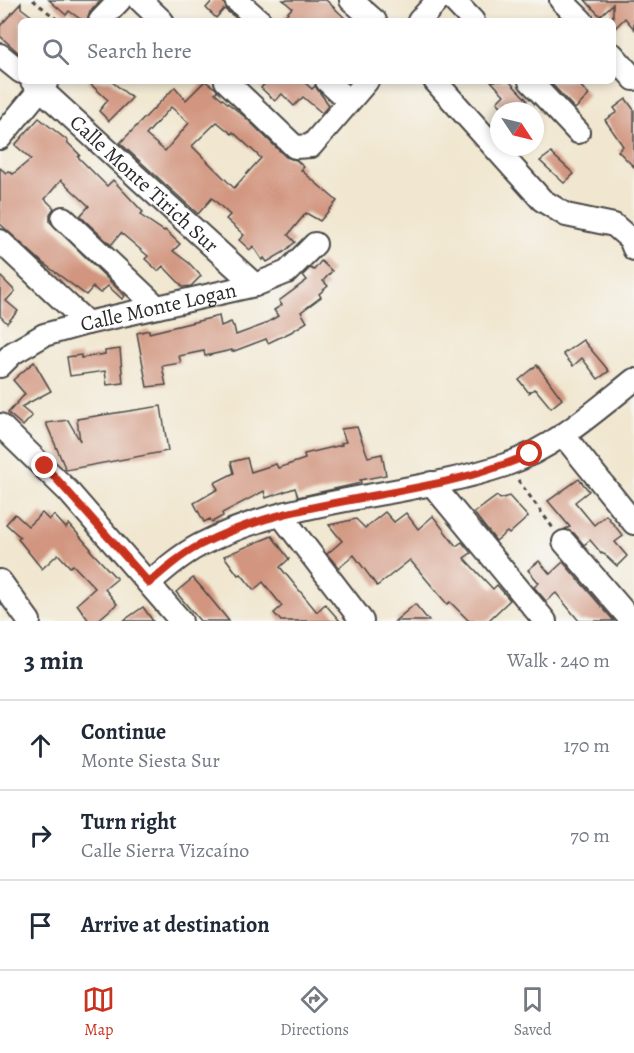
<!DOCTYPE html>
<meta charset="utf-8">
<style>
body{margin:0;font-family:Alegreya,serif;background:#f6f6f7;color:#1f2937}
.compass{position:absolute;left:490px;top:102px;width:54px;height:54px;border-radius:50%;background:#fff;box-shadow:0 3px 9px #0003;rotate:125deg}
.stop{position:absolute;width:18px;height:18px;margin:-14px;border:4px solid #c8321e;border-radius:50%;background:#fff}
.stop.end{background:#c8321e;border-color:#fff;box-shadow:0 2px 6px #0008}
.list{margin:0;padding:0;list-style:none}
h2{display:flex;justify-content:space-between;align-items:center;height:78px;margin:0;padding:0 24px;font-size:26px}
h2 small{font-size:20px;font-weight:400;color:#747a83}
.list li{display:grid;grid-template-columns:39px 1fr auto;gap:18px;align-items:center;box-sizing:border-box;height:90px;padding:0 24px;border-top:2px solid #e0e1e3}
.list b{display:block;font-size:22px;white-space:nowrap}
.list p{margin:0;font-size:20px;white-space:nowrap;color:#747a83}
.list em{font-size:20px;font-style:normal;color:#747a83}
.icon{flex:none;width:33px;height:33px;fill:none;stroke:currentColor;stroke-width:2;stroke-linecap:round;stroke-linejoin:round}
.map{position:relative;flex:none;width:634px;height:621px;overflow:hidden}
.search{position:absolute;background:#fff;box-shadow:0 3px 9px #0003;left:18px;right:18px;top:18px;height:66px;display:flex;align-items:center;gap:15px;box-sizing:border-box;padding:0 21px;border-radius:9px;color:#747a83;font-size:22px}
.sheet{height:348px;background:#fff}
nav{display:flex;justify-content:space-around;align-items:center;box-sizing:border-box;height:84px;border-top:2px solid #e0e1e3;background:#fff;font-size:16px;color:#747a83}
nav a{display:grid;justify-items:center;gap:3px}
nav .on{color:#c8321e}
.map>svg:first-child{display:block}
</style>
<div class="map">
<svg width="634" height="621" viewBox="0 0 634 621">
<rect width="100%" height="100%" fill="#f6f6f2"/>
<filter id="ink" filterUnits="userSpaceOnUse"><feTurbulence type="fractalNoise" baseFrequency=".0167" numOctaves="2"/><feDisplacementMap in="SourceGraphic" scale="12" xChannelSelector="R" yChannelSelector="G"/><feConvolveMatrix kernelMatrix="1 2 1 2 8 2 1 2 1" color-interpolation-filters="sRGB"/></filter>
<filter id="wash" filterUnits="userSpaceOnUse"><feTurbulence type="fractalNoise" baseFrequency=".008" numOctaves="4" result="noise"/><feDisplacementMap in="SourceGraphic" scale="24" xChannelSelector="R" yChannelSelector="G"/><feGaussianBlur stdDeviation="1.35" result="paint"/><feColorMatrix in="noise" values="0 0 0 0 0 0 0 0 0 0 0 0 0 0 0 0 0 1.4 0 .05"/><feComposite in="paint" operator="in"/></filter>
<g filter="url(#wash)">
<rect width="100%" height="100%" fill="#f1e7d0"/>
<g id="blocks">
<!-- building -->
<g fill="#d2957f" fill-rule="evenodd">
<path d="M49 0H101L90 12 87 21H83L69 11 66 15Z"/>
<path d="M213 0H223L227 10 240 21 224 9 216 18 206 8Z"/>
<path d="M283 0H326L348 21H280L292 8Z"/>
<path d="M585 0H634V29L625 18 613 30V4L600 16Z"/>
<path d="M21 3V8L38 21H21V55L0 36V26Z"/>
<path d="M87 81H111L132 98 109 121 99 111 108 100Z"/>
<path d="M205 81 216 89 217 91 215 93 245 117 286 157 296 160 304 167 301 170 337 201 320 221 306 213 288 235 295 242 284 252 267 262 264 258 262 260 253 246 250 250 239 240 244 235 226 219 230 215 212 198 198 214 120 143 175 87 186 100ZM171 107 189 123 165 151 146 135ZM217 122 232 134 233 132 261 158 234 188 192 146Z"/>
<path d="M267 81H303L312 89 315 86 329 105 322 113 303 97 294 106 282 94 275 101 261 88Z"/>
<path d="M491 81H509L527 100 515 111H506L497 102 504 95Z"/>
<path d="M549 81H576L589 95 575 109Z"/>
<path d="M626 99 634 110V167L618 151 623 146 605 120 617 112 614 108Z"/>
<path d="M39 118 68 141 67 142 80 155 78 157 107 186 113 180 143 212 140 215 164 231 165 230 180 244 173 251 189 263 201 276 191 286 183 287 163 266 158 271 145 259 148 256 121 233 111 245 80 216 89 206 61 180 45 199 54 208 50 214V222L125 296 122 299 108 286 100 293 93 287 86 295 43 263 0 224V168L6 173 8 171 13 174 31 159 15 145Z"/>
<path d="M551 153 574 174 564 183 540 161Z"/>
<path d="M321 261 332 271 323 281 328 286 319 294 321 297 301 312 307 322 291 332 268 343 266 339 232 352V350L205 356 204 351 179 356 181 363 162 366 166 385 147 387 137 333 149 330V333L219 316 221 326 231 322 233 326H234L236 335 263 325 278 316 274 310 282 305 279 301 307 280 303 275 310 268 314 270Z"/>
<path d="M0 276 15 291 6 301 18 311 7 323 0 316Z"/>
<path d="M583 340 609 371 598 379 582 358 573 366 563 354Z"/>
<path d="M120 349 123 383 107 385 105 371 70 376 67 357 81 355V358L105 354V351Z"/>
<path d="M34 362 51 391 21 407 32 416 23 426 8 413 25 394 13 380Z"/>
<path d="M537 365 562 399 551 408 537 391 534 389 529 393 519 380Z"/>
<path d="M161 406 168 451 66 470 46 423 68 420 80 441 77 419Z"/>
<path d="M357 427 368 457 382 454 386 475 360 480 361 483 298 497 295 488 266 498 264 491 222 513 223 516 212 522 210 519 204 522 194 503 218 489 214 483 234 473 231 462 247 458 251 472 276 464 278 468 305 459 304 454 342 445 341 443 346 442 341 429Z"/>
<path d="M579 479 589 491 575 502 594 525 606 515 623 536 615 542 627 556 617 566 603 553 602 554 590 540 584 545 574 533 565 529 570 527 548 501Z"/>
<path d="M497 496 500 499 509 496 528 517 509 534 507 532 496 541 474 513Z"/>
<path d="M385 512 394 522 406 513 418 529 433 516 456 546 462 542 471 553 464 558 493 589 497 585 510 600 488 621H469L450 602 447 604 410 560 377 586 354 555 339 568 327 554 342 541 329 525 356 519 365 528Z"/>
<path d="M42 513 49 520 54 515 66 528 69 524 91 549 90 550 117 579 105 589 117 604 97 621H89L77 604 95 588 73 565 70 567 58 554 42 569 18 539 20 537 6 524 15 514 28 526Z"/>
<path d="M272 536 289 559 280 567 317 612 325 604 340 621H281L274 613 282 606 263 582 254 590 241 574 238 575 224 556Z"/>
<path d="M539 561 550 574 563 562 614 621H579L556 593 546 601 534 587 539 583 528 570Z"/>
<path d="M193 578 202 588 229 621H200L176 592Z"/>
<path d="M415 604 429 621H395Z"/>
<path d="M143 607 153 621H123Z"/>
</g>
</g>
</g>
<g filter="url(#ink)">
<use href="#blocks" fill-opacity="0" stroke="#494744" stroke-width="1.5"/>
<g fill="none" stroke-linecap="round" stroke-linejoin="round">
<defs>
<g id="minor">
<path d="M140 0 162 21"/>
<path d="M236 0 260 21"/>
<path d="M351 0 375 21"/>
<path d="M453 0 473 21"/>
<path d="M561 0 582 21"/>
<path d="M100 21 120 0"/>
<path d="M419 21 438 0"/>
<path d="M0 55 21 72"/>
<path d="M613 55 634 79"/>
<path id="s1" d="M32 81 255 285"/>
<path d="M226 81 295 147 311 146 367 81"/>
<path d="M327 81 349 101"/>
<path d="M435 81 542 200 566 215 614 225 630 239 634 249"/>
<path d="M530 81 578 132"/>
<path d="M0 138 47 81"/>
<path d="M63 218 157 307"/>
<path d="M0 241 87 323"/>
<path id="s2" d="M0 366 13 353 44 335 87 323 255 285 287 272 315 244"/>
<path d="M0 425 68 491 181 621"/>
<path d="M564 436 634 523"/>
<path d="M431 483 545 621"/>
<path d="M281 515 362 621"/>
<path d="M564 542 632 621"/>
<path d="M0 581 29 621"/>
<path d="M149 583C165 569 181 555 200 545 295 496 406 498 505 465 554 448 594 412 634 380"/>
</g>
</defs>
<!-- minor casing -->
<use href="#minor" stroke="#494744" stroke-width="26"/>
<!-- path -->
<g stroke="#494744" stroke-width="3" stroke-dasharray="4.5 4.5" stroke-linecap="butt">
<path d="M33 0 59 21"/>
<path d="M518 480 553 528"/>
</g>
<!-- minor -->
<use href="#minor" stroke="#fff" stroke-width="22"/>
</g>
</g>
<g fill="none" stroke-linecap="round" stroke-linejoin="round" filter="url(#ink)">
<!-- route -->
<path stroke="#c8321e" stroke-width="8" d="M45 466 149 583C165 569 181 555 200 545 303 492 427 501 530 454"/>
</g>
<g text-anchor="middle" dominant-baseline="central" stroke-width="5" stroke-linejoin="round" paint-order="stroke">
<!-- street labels -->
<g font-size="21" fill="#2b2b2b" stroke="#f6f6f2">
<text stroke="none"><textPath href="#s1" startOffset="152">Calle Monte Tirich Sur</textPath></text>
<text stroke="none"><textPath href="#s2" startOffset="172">Calle Monte Logan</textPath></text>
</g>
</g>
</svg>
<svg class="compass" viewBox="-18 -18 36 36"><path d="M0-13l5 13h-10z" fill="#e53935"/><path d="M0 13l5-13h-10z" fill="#747a83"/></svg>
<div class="stop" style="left:530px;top:454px"></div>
<div class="stop end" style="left:45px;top:466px"></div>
<div class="search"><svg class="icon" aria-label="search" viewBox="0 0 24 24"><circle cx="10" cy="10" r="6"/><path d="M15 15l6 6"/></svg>Search here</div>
</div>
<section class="sheet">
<h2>3 min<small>Walk · 240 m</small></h2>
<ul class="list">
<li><svg class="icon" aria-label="ahead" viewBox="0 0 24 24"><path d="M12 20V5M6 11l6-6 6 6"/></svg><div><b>Continue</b><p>Monte Siesta Sur</p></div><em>170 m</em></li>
<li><svg class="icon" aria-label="right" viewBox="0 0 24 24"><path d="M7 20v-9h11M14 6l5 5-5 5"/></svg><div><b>Turn right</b><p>Calle Sierra Vizcaíno</p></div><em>70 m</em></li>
<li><svg class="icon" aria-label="arrive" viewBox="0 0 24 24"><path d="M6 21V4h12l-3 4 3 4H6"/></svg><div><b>Arrive at destination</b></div></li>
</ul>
</section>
<nav>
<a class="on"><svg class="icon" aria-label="map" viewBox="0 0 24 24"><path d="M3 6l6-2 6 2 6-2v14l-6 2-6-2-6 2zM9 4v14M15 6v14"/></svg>Map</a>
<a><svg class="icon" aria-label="directions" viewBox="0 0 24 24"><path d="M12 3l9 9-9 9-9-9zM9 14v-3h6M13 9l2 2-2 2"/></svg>Directions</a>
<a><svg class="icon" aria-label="saved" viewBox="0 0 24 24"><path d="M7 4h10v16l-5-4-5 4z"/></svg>Saved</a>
</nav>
